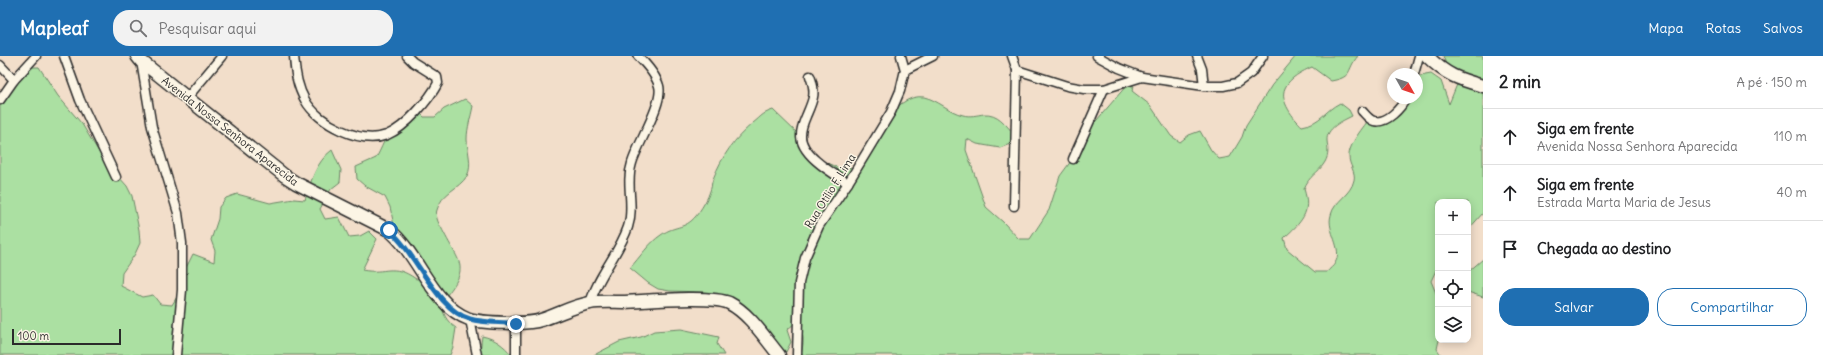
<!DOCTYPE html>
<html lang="pt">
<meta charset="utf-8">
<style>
body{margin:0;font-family:Delius,sans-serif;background:#f2f2f2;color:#202124}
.controls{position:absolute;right:12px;bottom:12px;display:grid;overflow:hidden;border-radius:8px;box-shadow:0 2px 10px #0003}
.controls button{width:36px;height:36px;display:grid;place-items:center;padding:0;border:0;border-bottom:1px solid #e0e0e0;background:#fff;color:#202124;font:20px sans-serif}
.compass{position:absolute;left:1387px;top:12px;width:36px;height:36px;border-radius:50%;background:#fff;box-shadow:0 2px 10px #0003;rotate:130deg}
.scale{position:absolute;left:12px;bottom:10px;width:109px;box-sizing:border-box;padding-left:4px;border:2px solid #2b2b2b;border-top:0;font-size:11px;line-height:14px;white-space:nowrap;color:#2b2b2b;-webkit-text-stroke:3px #fcf5e5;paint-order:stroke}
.stop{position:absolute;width:12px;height:12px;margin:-9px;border:3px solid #1f6fb2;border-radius:50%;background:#fff}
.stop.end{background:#1f6fb2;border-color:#fff;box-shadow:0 1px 4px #0008}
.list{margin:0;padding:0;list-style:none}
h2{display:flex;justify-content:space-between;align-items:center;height:52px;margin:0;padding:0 16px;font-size:17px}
h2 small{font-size:13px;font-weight:400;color:#757577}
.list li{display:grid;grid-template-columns:26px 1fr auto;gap:12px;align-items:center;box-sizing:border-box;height:56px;padding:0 16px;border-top:1px solid #e0e0e0}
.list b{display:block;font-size:15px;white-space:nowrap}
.list p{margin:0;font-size:13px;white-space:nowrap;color:#757577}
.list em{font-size:13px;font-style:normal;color:#757577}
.actions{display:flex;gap:8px;padding:12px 16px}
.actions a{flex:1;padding:9px 0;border:1px solid #1f6fb2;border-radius:16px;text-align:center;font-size:14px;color:#1f6fb2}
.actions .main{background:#1f6fb2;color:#fff}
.icon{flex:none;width:22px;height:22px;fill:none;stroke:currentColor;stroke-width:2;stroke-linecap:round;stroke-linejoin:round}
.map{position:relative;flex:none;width:1483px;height:299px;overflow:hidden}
header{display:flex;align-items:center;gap:24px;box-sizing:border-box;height:56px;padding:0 20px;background:#1f6fb2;color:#fff}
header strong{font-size:19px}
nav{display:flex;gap:22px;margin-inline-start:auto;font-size:14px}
.search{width:280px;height:36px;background:#f2f2f2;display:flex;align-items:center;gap:10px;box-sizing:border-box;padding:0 14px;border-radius:16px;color:#757577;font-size:15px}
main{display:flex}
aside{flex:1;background:#fff}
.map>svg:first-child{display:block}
</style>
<header>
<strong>Mapleaf</strong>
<div class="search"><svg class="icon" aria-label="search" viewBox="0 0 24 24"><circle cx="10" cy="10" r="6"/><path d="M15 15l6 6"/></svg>Pesquisar aqui</div>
<nav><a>Mapa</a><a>Rotas</a><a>Salvos</a></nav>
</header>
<main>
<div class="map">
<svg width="1483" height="299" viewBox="0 0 1483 299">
<rect width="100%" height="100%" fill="#f2deca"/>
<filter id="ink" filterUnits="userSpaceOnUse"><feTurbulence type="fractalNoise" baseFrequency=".025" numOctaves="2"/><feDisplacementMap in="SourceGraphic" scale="8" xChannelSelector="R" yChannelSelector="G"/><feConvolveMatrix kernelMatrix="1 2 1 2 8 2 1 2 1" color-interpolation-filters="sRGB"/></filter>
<g filter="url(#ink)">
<!-- green -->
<g fill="#abe0a2" stroke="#6b8666">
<path d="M1296 0H1358C1346 14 1354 21 1331 25L1312 11C1303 15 1289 22 1285 32 1279 45 1294 63 1302 70 1321 67 1324 55 1340 47L1349 54 1352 60C1342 65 1326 72 1327 85 1328 93 1329 99 1325 106 1318 118 1309 119 1304 133 1312 157 1301 166 1284 182L1287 193 1315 216H1327C1329 213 1334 210 1335 207 1344 193 1326 175 1331 159 1334 145 1351 139 1354 124 1356 116 1349 109 1349 101 1348 89 1364 70 1371 61L1394 59 1402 42H1417V24L1420 20 1431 18 1441 25 1449 48 1458 26 1455 16 1446 8 1443 0H1483V157L1468 174V146H1438V210L1431 225 1438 242 1439 284 1437 293 1441 299H801C804 284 805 279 796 266L787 274 791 286 786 296 716 243 704 236 670 235 658 233 648 227 630 212C640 201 649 187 661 179 676 168 686 175 699 156 703 150 708 142 710 135 712 131 711 127 713 123 722 100 734 83 753 67 762 60 761 58 773 54L798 78 803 89 820 104 841 113 852 111C869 92 893 36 924 41 938 44 949 56 963 59 970 61 977 59 984 58 998 57 1005 68 1013 77L1010 88 1000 92 977 88 967 83 966 94 986 151 1003 166 1019 183H1030L1049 154 1060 120 1074 101 1083 94 1085 82 1090 72 1127 29 1134 30 1132 35 1150 49 1171 80 1180 86 1189 79 1200 75 1211 94 1219 103 1230 101 1242 81 1246 69 1272 29Z"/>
<path d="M32 11H39L58 40 82 68 103 103 127 130 132 140 139 174 140 187 135 198 122 217 121 230 142 241 153 239 160 248 172 249 178 239 183 218 193 198 214 206 215 195 211 184 218 163 219 151 226 142 237 138 270 147 294 143 305 144C311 125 316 106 332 94L341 114 340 126 331 133 320 153 325 163 339 161 349 181 360 180 369 175 377 183 362 214C386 219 392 206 416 223L427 221 395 174 390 151 385 141 365 130 357 123 356 111 376 102C386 85 384 74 406 73L420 57 424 61H435L444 53 465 43 473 50C471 61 467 72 467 83 467 95 473 109 467 120 459 133 441 137 437 154 435 159 438 167 441 171 459 209 473 209 441 246 443 258 446 265 456 272L453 291 450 299H0V41L12 26Z"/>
<path d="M1483 203V241L1468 236V216Z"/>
<path d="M681 273 719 281 717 288 724 299H594L619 286 641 281 654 275Z"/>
<path d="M482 280C496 283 503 289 512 299H482L480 296Z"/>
</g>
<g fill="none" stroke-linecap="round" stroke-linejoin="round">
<defs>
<g id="street">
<path d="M64 0 80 44 116 121"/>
<path d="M294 0C295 16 297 30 305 44 318 68 361 89 387 79 406 71 429 44 438 27L437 21 413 6 407 0"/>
<path d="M1012 0 1017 14 1067 30 1084 33H1104L1142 21 1204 30H1223L1237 27 1251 17 1263 0"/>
<path d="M1097 0 1119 12 1142 21"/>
<path d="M1197 0 1202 13 1204 30"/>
<path d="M141 5 152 71 178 157 182 187V234L176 299"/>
<path d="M0 9 14 24"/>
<path d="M905 14 933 0"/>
<path d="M1414 18 1419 0"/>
<path d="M810 20C816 36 814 42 807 58 804 65 801 71 801 79 800 99 834 118 848 127"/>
<path d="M186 43 222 0"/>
<path d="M0 44 14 24 36 0"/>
<path d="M1362 55C1365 58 1369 64 1374 65 1387 68 1401 52 1406 42"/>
<path d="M1073 103 1104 33"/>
<path d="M1014 150 1017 14"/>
<path d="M590 247C598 219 619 198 628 171 635 150 625 128 632 107 637 89 664 46 659 30 656 19 646 8 638 0"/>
<path d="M470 263 477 299"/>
<path d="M516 267V299"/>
<path d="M797 299 799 227 805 202 819 170 848 127 891 56 900 35 905 14 901 0"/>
</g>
<g id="secondary">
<path d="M137 0 141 5 285 120 296 127 389 174C419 198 432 250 469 263 482 267 528 269 541 264 557 259 573 250 590 247 600 245 612 246 623 246 645 245 712 239 729 247 750 258 764 281 779 299"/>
<path d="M1427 0C1446 19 1458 23 1483 30"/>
</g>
</defs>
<!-- street casing -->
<use href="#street" stroke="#2b2b2b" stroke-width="11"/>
<!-- secondary casing -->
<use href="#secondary" stroke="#2b2b2b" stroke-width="15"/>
<!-- street -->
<use href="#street" stroke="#fcf5e5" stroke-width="8"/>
<!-- secondary -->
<use href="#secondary" stroke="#fcf5e5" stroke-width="12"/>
</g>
</g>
<g fill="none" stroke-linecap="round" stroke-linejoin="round" filter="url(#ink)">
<!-- route -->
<path stroke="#1f6fb2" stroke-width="5" d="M389 174C417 197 436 254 470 263 484 267 501 266 516 268"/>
</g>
<g text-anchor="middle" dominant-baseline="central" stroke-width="3" stroke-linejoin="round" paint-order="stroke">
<!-- street labels -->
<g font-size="11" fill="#2b2b2b" stroke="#fcf5e5">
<text transform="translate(230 75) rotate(38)">Avenida Nossa Senhora Aparecida</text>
<text transform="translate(830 135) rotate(-58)">Rua Otílio F. Lima</text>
</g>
</g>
</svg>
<div class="controls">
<button>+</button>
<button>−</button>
<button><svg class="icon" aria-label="locate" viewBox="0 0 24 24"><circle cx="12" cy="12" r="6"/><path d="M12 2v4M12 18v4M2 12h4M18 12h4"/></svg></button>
<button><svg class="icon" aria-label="layers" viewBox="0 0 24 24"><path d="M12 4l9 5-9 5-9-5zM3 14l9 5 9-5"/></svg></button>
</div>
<svg class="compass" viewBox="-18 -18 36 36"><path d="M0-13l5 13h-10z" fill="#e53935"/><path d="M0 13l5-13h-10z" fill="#757577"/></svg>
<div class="scale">100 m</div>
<div class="stop" style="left:389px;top:174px"></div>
<div class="stop end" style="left:516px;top:268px"></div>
</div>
<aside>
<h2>2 min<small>A pé · 150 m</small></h2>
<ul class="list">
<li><svg class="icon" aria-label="ahead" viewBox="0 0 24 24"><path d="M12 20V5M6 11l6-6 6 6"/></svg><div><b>Siga em frente</b><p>Avenida Nossa Senhora Aparecida</p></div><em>110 m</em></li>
<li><svg class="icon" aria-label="ahead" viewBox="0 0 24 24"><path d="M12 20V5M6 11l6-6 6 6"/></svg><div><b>Siga em frente</b><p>Estrada Marta Maria de Jesus</p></div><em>40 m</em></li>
<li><svg class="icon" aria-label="arrive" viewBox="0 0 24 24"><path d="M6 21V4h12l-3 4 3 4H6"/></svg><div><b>Chegada ao destino</b></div></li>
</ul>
<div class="actions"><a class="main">Salvar</a><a>Compartilhar</a></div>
</aside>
</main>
